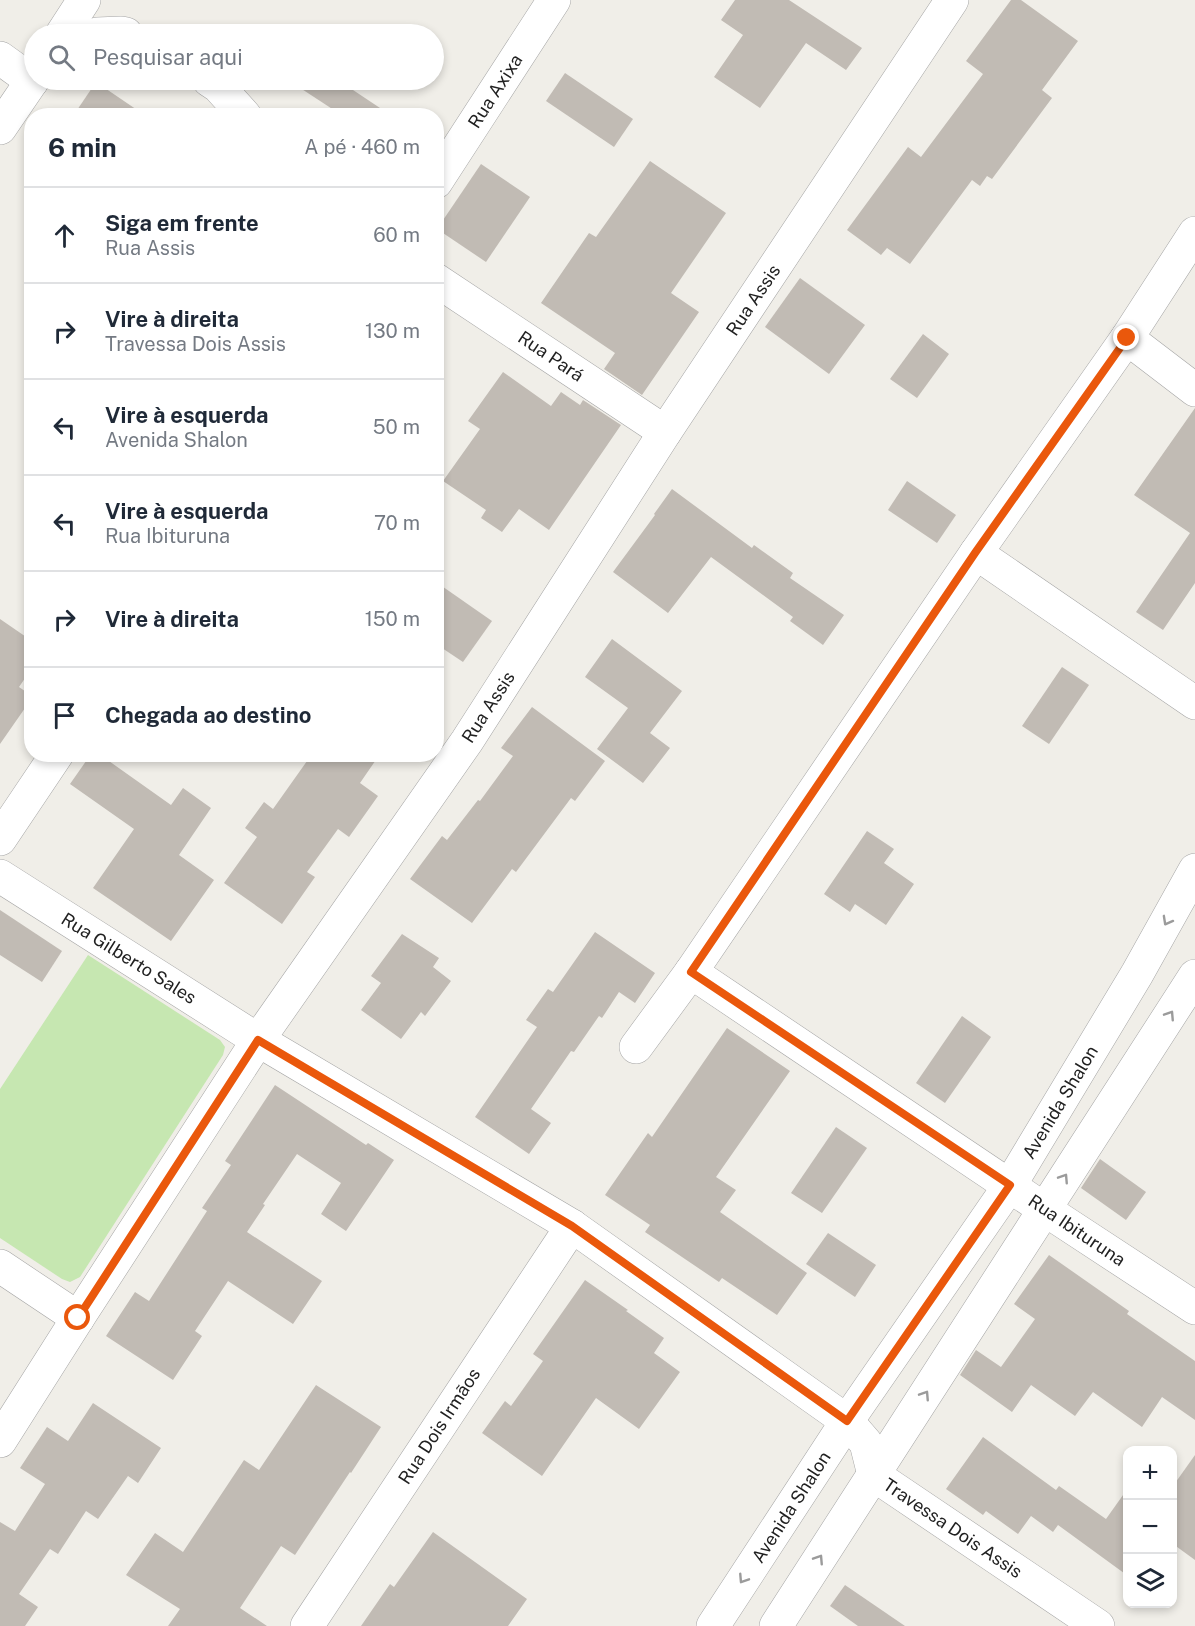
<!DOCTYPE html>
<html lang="pt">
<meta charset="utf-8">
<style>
body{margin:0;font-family:"Public Sans",sans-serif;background:#f2f2f3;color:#1f2937}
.controls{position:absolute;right:18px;bottom:18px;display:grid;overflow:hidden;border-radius:12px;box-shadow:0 3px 9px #0003}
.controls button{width:54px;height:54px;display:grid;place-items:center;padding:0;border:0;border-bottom:2px solid #e0e1e3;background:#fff;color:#1f2937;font:30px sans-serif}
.stop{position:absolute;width:18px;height:18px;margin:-14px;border:4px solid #ea580c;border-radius:50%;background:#fff}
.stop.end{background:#ea580c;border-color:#fff;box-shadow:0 2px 6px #0008}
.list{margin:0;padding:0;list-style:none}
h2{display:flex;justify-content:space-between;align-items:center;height:78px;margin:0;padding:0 24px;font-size:26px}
h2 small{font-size:20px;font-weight:400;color:#747a83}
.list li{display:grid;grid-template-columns:39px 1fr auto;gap:18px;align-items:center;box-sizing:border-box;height:96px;padding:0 24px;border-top:2px solid #e0e1e3}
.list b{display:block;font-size:22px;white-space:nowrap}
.list p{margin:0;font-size:20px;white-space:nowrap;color:#747a83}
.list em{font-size:20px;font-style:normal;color:#747a83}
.icon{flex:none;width:33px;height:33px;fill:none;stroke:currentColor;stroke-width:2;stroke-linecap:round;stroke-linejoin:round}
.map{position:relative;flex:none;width:1195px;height:1626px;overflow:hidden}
.search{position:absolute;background:#fff;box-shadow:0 3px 9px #0003;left:24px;top:24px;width:420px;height:66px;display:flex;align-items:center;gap:15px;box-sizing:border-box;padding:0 21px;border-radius:33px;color:#747a83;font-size:22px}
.panel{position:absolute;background:#fff;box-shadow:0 3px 9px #0003;left:24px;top:108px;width:420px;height:654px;border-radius:24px}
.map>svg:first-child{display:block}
</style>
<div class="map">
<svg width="1195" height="1626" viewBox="0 0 1195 1626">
<rect width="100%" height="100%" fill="#f0eee8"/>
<!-- grass -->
<path fill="#c6e7b1" d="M88 955 220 1040 225 1047 223 1055 80 1277 70 1282 62 1279 0 1238V1089Z"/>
<!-- building -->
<g fill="#c1bbb4">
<path d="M735 0H789L862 48 846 70 806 43 760 108 714 77 743 35 721 20Z"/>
<path d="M1011 0H1021L1078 41 1042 90 1052 98 992 179 987 176 980 186 972 180 910 264 887 248 881 255 847 230 908 147 921 157 983 74 966 61Z"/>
<path d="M565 73 633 119 614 147 546 101Z"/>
<path d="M288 80H338L392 116H343Z"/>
<path d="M96 82 146 116H73Z"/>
<path d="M650 161 726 213 671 293 699 312 642 395 604 369 615 353 541 303 589 233 596 237Z"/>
<path d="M481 164 530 197 486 262 437 229Z"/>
<path d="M800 278 865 325 829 374 765 327Z"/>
<path d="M923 334 949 354 917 398 890 379Z"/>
<path d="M503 372 551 406 561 392 580 405 583 400 621 425 549 530 519 509 502 532 481 518 486 510 443 481 480 429 468 421Z"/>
<path d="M1195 408V583L1163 630 1136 612 1190 533 1134 495Z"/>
<path d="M907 481 956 515 937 543 888 510Z"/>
<path d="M672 489 752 548 754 545 793 573 790 578 844 615 823 645 790 621 793 617 711 557 668 613 613 572 655 515 654 514Z"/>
<path d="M436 582 492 621 463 662 436 644Z"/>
<path d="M0 619 32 641V668L19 687 32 696V698L0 744Z"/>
<path d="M612 639 682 691 650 733 670 748 643 783 597 749 628 708 585 677Z"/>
<path d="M1062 667 1089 685 1049 744 1022 726Z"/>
<path d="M532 707 605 761 575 801 571 798 516 872 512 869 472 923 410 879 442 836 447 840 478 800 480 801 513 756 501 748Z"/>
<path d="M91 754H99L171 805 183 788 211 808 179 855 214 880 171 941 93 888 134 829 70 784Z"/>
<path d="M312 754H380L360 783 378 796 349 837 338 829 307 872 315 877 282 924 224 883 257 837 245 828 264 802 273 809Z"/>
<path d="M867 831 894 849 884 863 914 884 886 925 855 904 850 912 824 894Z"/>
<path d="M0 910 62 951 42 982 0 955Z"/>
<path d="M595 932 655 973 635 1003 619 992 602 1018 599 1016 574 1052 571 1051 531 1109 551 1123 529 1154 475 1117 537 1027 526 1020 548 989 553 992Z"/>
<path d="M402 934 439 958 433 967 451 981 425 1016 421 1012 401 1039 361 1010 381 983 371 976Z"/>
<path d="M962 1016 991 1037 945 1103 916 1083Z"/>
<path d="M727 1028 790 1071 716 1177 736 1190 720 1212 807 1273 777 1315 722 1278 719 1282 645 1232 650 1225 605 1195 648 1133 652 1137Z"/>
<path d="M275 1085 366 1145 368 1143 394 1160 346 1231 321 1214 341 1183 297 1154 263 1204 265 1205 247 1232 322 1281 293 1324 228 1281 195 1331 202 1336 173 1380 106 1336 135 1292 149 1301 207 1211 202 1208 231 1165 225 1161Z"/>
<path d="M836 1127 867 1148 822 1213 791 1193Z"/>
<path d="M1100 1159 1146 1192 1126 1220 1081 1188Z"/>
<path d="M828 1233 876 1265 855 1297 806 1264Z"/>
<path d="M1049 1255 1129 1311 1127 1314 1195 1361V1420L1162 1397 1142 1427 1093 1392 1075 1416 1031 1385 1012 1412 960 1375 976 1350 1001 1367 1035 1319 1014 1304Z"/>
<path d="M585 1280 628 1310 626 1311 664 1338 654 1353 680 1372 639 1429 596 1398 542 1476 482 1433 505 1401 511 1406 543 1361 533 1354Z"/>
<path d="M316 1385 381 1427 351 1473 350 1472 295 1555 281 1546 240 1608 267 1626H168L180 1609 126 1575 155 1533 183 1552 244 1460 259 1470Z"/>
<path d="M93 1403 161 1448 138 1483 128 1476 98 1519 86 1511 58 1554 50 1549 19 1594 38 1607 25 1626H0V1522L15 1531 45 1484 20 1468 47 1427 68 1441Z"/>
<path d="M983 1437 1056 1490 1059 1486 1106 1519 1128 1488V1576L1058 1525 1053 1532 1031 1516 1018 1534 986 1511 983 1515 946 1489Z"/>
<path d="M1195 1455V1560L1173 1544V1486Z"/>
<path d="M433 1532 527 1599 508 1626H361L390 1584 394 1587Z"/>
<path d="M845 1585 905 1626H858L830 1606Z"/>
</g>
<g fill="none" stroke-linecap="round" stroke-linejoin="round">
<defs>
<g id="minor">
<path d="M62 34 84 0"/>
<path d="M97 34 121 33 126 34"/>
<path d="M0 58 32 81"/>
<path d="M209 80 218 86 245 116"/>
<path d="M0 128 34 78"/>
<path d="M436 182 554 0"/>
<path d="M436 280 665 432"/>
<path d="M1127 338 1195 390"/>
<path d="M976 553 1195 703"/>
<path d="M0 839 57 754"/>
<path d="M0 876 258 1040 572 1226 847 1421 866 1443 874 1475 1098 1626"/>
<path d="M691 972 1044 1209 1195 1308"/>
<path d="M636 1047 691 972 976 553 1127 338 1195 233"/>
<path d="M0 1266 78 1318"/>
<path d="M0 1441 78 1318 258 1040 467 741 665 432 952 0"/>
<path d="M307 1626 572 1226"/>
<path d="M713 1626 847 1421 1010 1185 1137 974 1195 870"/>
<path d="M776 1626 1195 976"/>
</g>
</defs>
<!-- minor casing -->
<use href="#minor" stroke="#a5a5a5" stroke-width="34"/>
<!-- minor -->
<use href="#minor" stroke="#fff" stroke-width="33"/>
</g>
<!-- one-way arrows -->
<defs><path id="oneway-chevron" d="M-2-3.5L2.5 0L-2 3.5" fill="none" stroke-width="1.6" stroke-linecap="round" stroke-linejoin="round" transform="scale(1.5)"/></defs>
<g stroke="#9b9b9b">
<use href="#oneway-chevron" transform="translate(1167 921) rotate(119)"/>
<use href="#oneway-chevron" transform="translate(1170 1015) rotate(-57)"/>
<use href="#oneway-chevron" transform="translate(1064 1178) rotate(-57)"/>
<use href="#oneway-chevron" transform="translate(925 1395) rotate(-57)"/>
<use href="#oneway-chevron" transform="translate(819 1559) rotate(-57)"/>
<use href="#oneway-chevron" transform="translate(743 1579) rotate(123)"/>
</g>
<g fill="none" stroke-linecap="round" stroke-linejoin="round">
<!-- route -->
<path stroke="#ea580c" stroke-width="8" d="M78 1318 258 1040 572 1226 847 1421 1010 1185 691 972 975 553 1127 338"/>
</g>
<g text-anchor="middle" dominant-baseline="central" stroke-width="6" stroke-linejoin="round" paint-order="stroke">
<!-- street labels -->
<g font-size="18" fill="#212121" stroke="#fff">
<text transform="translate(495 91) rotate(-57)">Rua Axixa</text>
<text transform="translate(753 300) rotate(-56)">Rua Assis</text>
<text transform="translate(551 356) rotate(34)">Rua Pará</text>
<text transform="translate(488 707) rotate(-57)">Rua Assis</text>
<text transform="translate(129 958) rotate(32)">Rua Gilberto Sales</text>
<text transform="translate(1060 1102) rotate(-59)">Avenida Shalon</text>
<text transform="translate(1077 1230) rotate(34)">Rua Ibituruna</text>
<text transform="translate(439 1426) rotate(-57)">Rua Dois Irmãos</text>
<text transform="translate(791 1507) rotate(-57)">Avenida Shalon</text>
<text transform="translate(953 1528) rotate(34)">Travessa Dois Assis</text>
</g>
</g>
</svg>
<div class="controls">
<button>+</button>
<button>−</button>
<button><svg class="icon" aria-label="layers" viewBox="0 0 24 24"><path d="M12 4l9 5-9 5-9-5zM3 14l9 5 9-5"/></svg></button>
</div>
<div class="stop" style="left:78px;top:1318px"></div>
<div class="stop end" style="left:1127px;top:338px"></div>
<div class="search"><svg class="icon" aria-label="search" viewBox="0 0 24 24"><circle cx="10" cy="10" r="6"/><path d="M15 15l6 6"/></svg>Pesquisar aqui</div>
<section class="panel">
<h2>6 min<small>A pé · 460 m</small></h2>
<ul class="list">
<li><svg class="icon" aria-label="ahead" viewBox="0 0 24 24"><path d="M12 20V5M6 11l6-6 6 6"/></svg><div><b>Siga em frente</b><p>Rua Assis</p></div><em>60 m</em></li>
<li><svg class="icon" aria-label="right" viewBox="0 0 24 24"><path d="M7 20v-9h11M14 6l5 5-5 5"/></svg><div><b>Vire à direita</b><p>Travessa Dois Assis</p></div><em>130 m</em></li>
<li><svg class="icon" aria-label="left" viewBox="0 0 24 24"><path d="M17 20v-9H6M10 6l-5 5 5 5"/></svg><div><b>Vire à esquerda</b><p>Avenida Shalon</p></div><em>50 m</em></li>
<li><svg class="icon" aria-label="left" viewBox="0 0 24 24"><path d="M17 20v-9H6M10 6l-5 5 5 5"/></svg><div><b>Vire à esquerda</b><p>Rua Ibituruna</p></div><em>70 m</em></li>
<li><svg class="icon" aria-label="right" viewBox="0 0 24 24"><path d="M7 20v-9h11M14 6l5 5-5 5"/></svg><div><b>Vire à direita</b></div><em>150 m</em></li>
<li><svg class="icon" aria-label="arrive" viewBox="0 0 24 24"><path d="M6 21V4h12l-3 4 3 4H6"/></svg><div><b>Chegada ao destino</b></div></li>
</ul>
</section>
</div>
